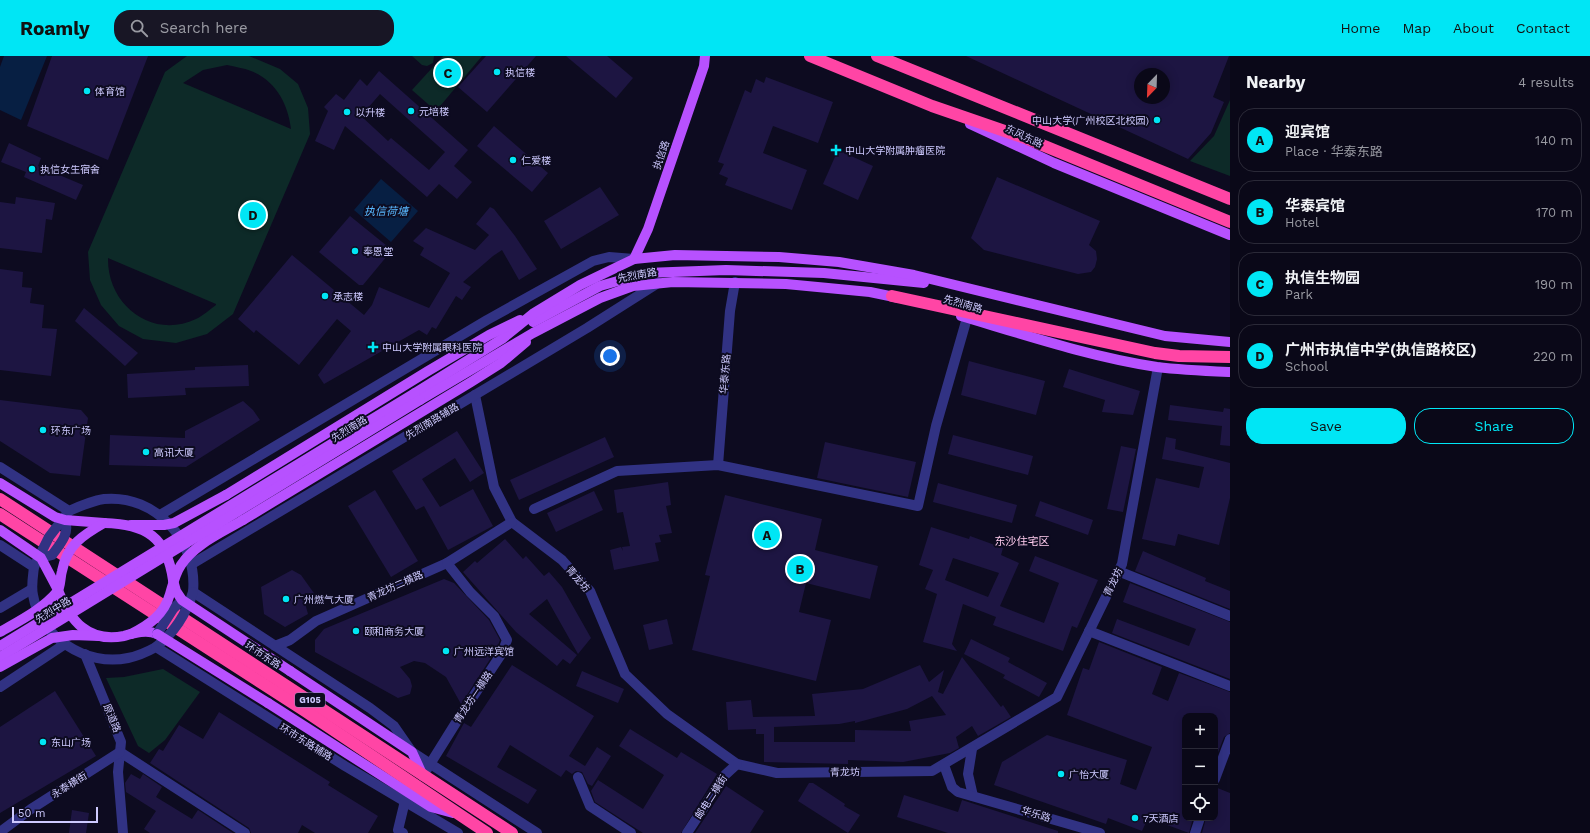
<!DOCTYPE html>
<meta charset="utf-8">
<style>
body{margin:0;font-family:"Work Sans","Noto Sans SC",sans-serif;background:#181625;color:#f1f3f6}
.controls{position:absolute;right:12px;bottom:12px;display:grid;overflow:hidden;border-radius:8px;box-shadow:0 2px 10px #0003}
.controls button{width:36px;height:36px;display:grid;place-items:center;padding:0;border:0;border-bottom:1px solid #2a2937;background:#0a0818;color:#f1f3f6;font:20px sans-serif}
.compass{position:absolute;left:1134px;top:12px;width:36px;height:36px;border-radius:50%;background:#0a0818;box-shadow:0 2px 10px #0003;rotate:203deg}
.scale{position:absolute;left:12px;bottom:10px;width:86px;box-sizing:border-box;padding-left:4px;border:2px solid #cecaff;border-top:0;font-size:11px;line-height:14px;white-space:nowrap;color:#cecaff;-webkit-text-stroke:3px #0d0b20;paint-order:stroke}
.you{position:absolute;left:610px;top:300px;width:14px;height:14px;margin:-10px;border:3px solid #fff;border-radius:50%;background:#1a73e8;box-shadow:0 0 0 6px #1a73e833}
.badge{display:grid;place-items:center;width:26px;height:26px;border-radius:50%;background:#00e6f5;color:#111;font-size:13px;font-weight:700}
.pin{position:absolute;translate:-50% -50%;border:2px solid #fff;box-shadow:0 1px 4px #0006}
.list{margin:0;padding:0;list-style:none}
h2{display:flex;justify-content:space-between;align-items:center;height:52px;margin:0;padding:0 16px;font-size:17px}
h2 small{font-size:13px;font-weight:400;color:#999aa2}
.list li{display:grid;grid-template-columns:26px 1fr auto;gap:12px;align-items:center;box-sizing:border-box;height:64px;margin:0 8px 8px;padding:0 8px;border:1px solid #2a2937;border-radius:16px}
.list b{display:block;font-size:15px;white-space:nowrap}
.list p{margin:0;font-size:13px;white-space:nowrap;color:#999aa2}
.list em{font-size:13px;font-style:normal;color:#999aa2}
.actions{display:flex;gap:8px;padding:12px 16px}
.actions a{flex:1;padding:9px 0;border:1px solid #00e6f5;border-radius:16px;text-align:center;font-size:14px;color:#00e6f5}
.actions .main{background:#00e6f5;color:#111}
.icon{flex:none;width:22px;height:22px;fill:none;stroke:currentColor;stroke-width:2;stroke-linecap:round;stroke-linejoin:round}
.map{position:relative;flex:none;width:1230px;height:777px;overflow:hidden}
header{display:flex;align-items:center;gap:24px;box-sizing:border-box;height:56px;padding:0 20px;background:#00e6f5;color:#111}
header strong{font-size:19px}
nav{display:flex;gap:22px;margin-inline-start:auto;font-size:14px}
.search{width:280px;height:36px;background:#181625;display:flex;align-items:center;gap:10px;box-sizing:border-box;padding:0 14px;border-radius:16px;color:#999aa2;font-size:15px}
main{display:flex}
aside{flex:1;background:#0a0818}
.map>svg:first-child{display:block}
</style>
<header>
<strong>Roamly</strong>
<div class="search"><svg class="icon" aria-label="search" viewBox="0 0 24 24"><circle cx="10" cy="10" r="6"/><path d="M15 15l6 6"/></svg>Search here</div>
<nav><a>Home</a><a>Map</a><a>About</a><a>Contact</a></nav>
</header>
<main>
<div class="map">
<svg width="1230" height="777" viewBox="0 0 1230 777">
<rect width="100%" height="100%" fill="#0d0b20"/>
<!-- green -->
<g fill="#0d2a28" fill-rule="evenodd">
<path d="M187 0H249L280 13 298 28 308 52 310 78 233 258 207 278 176 287 143 283 119 270 101 249 90 224 88 196 165 16ZM227 9C235 11 244 12 251 15 276 25 288 48 291 73L183 27 203 14ZM108 202 216 248V249C210 253 203 260 196 263 152 284 107 249 108 202Z"/>
<path d="M412 0H434L433 7 427 10 422 9Z"/>
<path d="M443 0H482L436 55 412 34Z"/>
<path d="M1230 44V120L1190 105 1214 80Z"/>
<path d="M163 613 200 636 165 684 149 697 138 690 106 622 124 621Z"/>
</g>
<!-- water -->
<g fill="#071f43">
<path d="M4 0H47L21 64 0 54V11Z"/>
<path d="M381 123 418 155 391 186 354 154Z"/>
</g>
<!-- building -->
<g fill="#1d1542" fill-rule="evenodd">
<path d="M52 0H148L108 104 27 70Z"/>
<path d="M486 0H536L487 56 458 31Z"/>
<path d="M566 0H607L633 22 616 42Z"/>
<path d="M966 0H1229L1213 41 1224 46 1211 77 1188 103ZM1140 18H1164V42H1140Z"/>
<path d="M379 15 468 94 454 110 472 126 457 143 439 128 427 141 345 70 334 94 315 85 328 55 324 51 336 38 344 44 360 23 367 30ZM380 38 445 96 429 114 391 82 388 85 361 60Z"/>
<path d="M766 21 833 46 818 87 773 70 763 97 807 114 792 154 725 129 728 122 719 118 724 108 718 106 745 34 751 37 756 23 764 27Z"/>
<path d="M494 70 548 117 532 136 477 90Z"/>
<path d="M9 87 41 102 38 110 83 129 76 144 24 121 26 116 1 106Z"/>
<path d="M838 94 873 110 858 144 823 128Z"/>
<path d="M997 121 1100 165 1089 189 1096 195 1097 203 1095 211 1091 216 1078 218 984 194 971 182Z"/>
<path d="M600 131 619 159 561 193 544 165Z"/>
<path d="M16 141 55 147 52 164 46 163 42 197 0 192V146L15 148Z"/>
<path d="M490 151 494 153 515 180 537 213 519 224 502 194 493 200 463 226 471 231 462 244 456 240 436 273 432 271 427 279 419 274 324 328 318 319 351 275 337 263 299 309 256 274 254 277 238 263 292 199 364 259 372 249 379 231 429 252 450 217 420 199 424 192 413 185 426 172 475 194 489 179 476 168Z"/>
<path d="M350 160 392 194 363 229H359L319 196Z"/>
<path d="M0 213 23 216 22 231 32 232 30 247 44 249 42 272 57 273 51 320 0 314Z"/>
<path d="M84 252 138 297 125 310 75 265Z"/>
<path d="M969 305 1045 325 1036 359 961 339Z"/>
<path d="M248 309 249 330 185 332 186 339 128 342 127 318 195 314V311Z"/>
<path d="M1069 313 1140 335 1133 359 1102 356 1105 344 1063 331Z"/>
<path d="M0 344 81 354 88 362 80 420 50 417 0 385Z"/>
<path d="M243 345 253 354 260 364 186 411 109 409 110 379 185 382V375Z"/>
<path d="M1170 349 1223 356 1224 352 1230 353V390L1220 389 1222 370 1168 364Z"/>
<path d="M457 375 484 417 470 426 455 402 422 423 440 451 473 433 493 470 448 494 424 450 416 454 392 415Z"/>
<path d="M953 379 1033 400 1028 419 948 398Z"/>
<path d="M605 381 614 401 519 444 510 424Z"/>
<path d="M1166 381 1176 383 1175 393 1230 407V442L1219 489 1178 478 1175 490 1142 483 1156 422 1199 432 1204 411 1162 403Z"/>
<path d="M825 386 916 406 908 441 817 422Z"/>
<path d="M1121 390 1136 393 1123 456 1107 453Z"/>
<path d="M668 426 671 449 666 450 672 477 659 479 661 486 655 487 659 505 614 514 610 494 621 491 623 495 622 491 630 490 623 456 617 457 614 434Z"/>
<path d="M938 427 1017 449 1012 467 933 446Z"/>
<path d="M375 434 418 505 391 521 348 450Z"/>
<path d="M594 435 603 454 556 476 547 457Z"/>
<path d="M725 439 822 463 815 494 878 510 870 543 806 527 799 556 831 564 816 625 692 594 710 520 705 519Z"/>
<path d="M1040 445 1093 464 1088 479 1035 460Z"/>
<path d="M931 471 969 483 970 480 1003 492 1001 499 1019 507 1000 550 1044 567 1059 527 1029 515 1035 500 1098 524 1077 572 1072 570 1063 595 993 569 996 561 963 548 952 588 957 595 923 586 937 538 925 533 933 514 919 509ZM953 502 999 517 988 541 945 524Z"/>
<path d="M505 483 523 503 526 500 544 520 549 516 562 531 591 582 578 598 547 543 529 558 577 599 570 608 563 603 557 610 516 576 463 516 475 505 477 507Z"/>
<path d="M1143 495 1206 522 1205 525 1230 535V553L1135 515Z"/>
<path d="M292 514 301 519 316 540 305 547 308 558 285 571 264 558 261 531Z"/>
<path d="M444 523 454 527 489 564 500 584 496 594 461 648 446 621 425 607 414 605 400 611 410 623 412 630 410 638 398 642 315 596V584L324 573Z"/>
<path d="M1130 527 1230 566V623L1112 577 1117 563 1189 590 1196 573 1123 546Z"/>
<path d="M667 563 673 588 649 594 643 569Z"/>
<path d="M971 583 1010 602 1008 606 1047 627 1039 641 1003 622 1005 619 964 598Z"/>
<path d="M1099 586 1162 611 1152 638 1168 645 1179 617 1230 636V677L1224 681 1215 704V660H1185V762H1193L1189 777 1148 762 1142 775 1108 762 1106 768 994 729 1002 706 1047 679 1127 704 1120 728 1136 734 1152 691 1067 659 1083 612 1089 614Z"/>
<path d="M962 601 1001 651 1003 649 1011 661 978 680 972 670 956 681 959 692 950 697 903 706 848 704V708L764 706V678H756V673L728 674 726 646 751 644 753 661 815 660 812 638 863 633 920 609 929 626 944 614 938 636 943 638ZM932 640 946 659 909 665 911 675 855 674V686H774V671L839 668 855 665V667L907 653Z"/>
<path d="M512 609 594 660 569 700 585 710 597 691 611 700 592 730 588 728 582 716 576 715 572 718 566 714 561 721 510 689 497 711 537 734 528 748 446 700 464 667 471 671Z"/>
<path d="M582 615 624 633 618 647 576 630Z"/>
<path d="M55 635 96 700 0 757V671Z"/>
<path d="M219 656 330 726 328 729 378 760 368 777H315L302 769 298 777H251L249 772 150 707 159 693 163 695 179 669 203 683Z"/>
<path d="M630 673 677 702 681 696 717 718 681 777H643L595 746 591 735 598 724 643 753 664 719 619 690Z"/>
<path d="M131 718 140 723 143 718 162 731 156 741 192 763 198 754 233 777H150L144 773 156 755 126 736 125 727Z"/>
<path d="M809 727H813L845 748 844 750 860 759 848 777 798 745Z"/>
<path d="M726 730 764 755 750 777H695Z"/>
<path d="M1215 731 1230 737V777H1202L1206 762H1215Z"/>
<path d="M904 739 958 756 962 744 1058 775V777H948L897 761Z"/>
<path d="M72 754 89 757 86 777H69Z"/>
</g>
<g fill="none" stroke-linecap="round" stroke-linejoin="round">
<!-- minor -->
<g stroke="#313283" stroke-width="10">
<path d="M475 339 494 431 512 466 562 504 590 535 625 618 667 658 737 708 777 717 932 715 1057 641 1122 508 1158 311"/>
<path d="M718 409 730 255 735 226"/>
<path d="M0 411 69 455C80 450 91 445 104 443 156 438 198 486 193 536L370 652 394 670 412 696 537 777"/>
<path d="M534 453 617 415 718 409 918 450 936 370 967 262"/>
<path d="M160 459 487 264 593 205 609 201 634 203"/>
<path d="M0 489 34 511C33 520 31 530 33 539 40 581 86 611 128 602 138 600 147 596 156 591L345 710 458 777"/>
<path d="M192 508 587 272 658 227"/>
<path d="M1118 515 1230 560"/>
<path d="M0 552 32 533"/>
<path d="M1089 575 1230 630"/>
<path d="M275 590 290 584 316 565 447 507 512 466"/>
<path d="M85 598 121 686 118 716 123 777"/>
<path d="M0 631 65 588"/>
<path d="M972 693 968 718 973 740"/>
<path d="M120 696 245 777"/>
<path d="M944 709 952 731 958 736 1100 777"/>
<path d="M427 713 457 665 502 597 507 584 494 560 470 536 447 507"/>
<path d="M578 721 590 750 631 777"/>
<path d="M1215 723 1230 683"/>
<path d="M0 776 31 753 120 696"/>
<path d="M403 777 398 774 405 745 409 746"/>
<path d="M687 777 725 719 737 708"/>
<path d="M1195 777 1200 762"/>
</g>
<!-- major -->
<g stroke="#b751ff" stroke-width="10">
<path d="M970 68 1054 107 1230 179"/>
<path d="M634 203 648 173 704 10 705 0"/>
<path d="M961 260C1025 279 1091 301 1157 311 1181 314 1206 315 1230 316"/>
<path d="M533 266 600 230 646 217 726 214 824 217 924 227"/>
<path d="M415 337 502 283 534 257 580 229 634 203 675 199 779 201 839 206 914 219 1165 280 1230 286"/>
<path d="M420 344 533 277 577 254 600 242 633 230 673 226 786 228 870 236 899 242"/>
<path d="M226 439 428 315 489 279 520 264"/>
<path d="M243 464 471 326 501 307 526 286"/>
<path d="M104 467C146 468 167 481 173 524"/>
<path d="M58 534C70 565 88 587 124 580 134 577 147 573 157 578"/>
<path d="M290 615 412 696 423 720"/>
<path d="M268 647 431 751 453 757"/>
</g>
<!-- highway -->
<g stroke="#ff45a5" stroke-width="12">
<path d="M810 0 932 50 1025 82 1230 166"/>
<path d="M877 0 1230 143"/>
<path d="M892 240 1155 297 1179 300 1230 301"/>
<path d="M0 443 512 777"/>
<path d="M0 458 305 655 487 777"/>
</g>
<!-- minor-bridge -->
<g stroke="#313283" stroke-width="10">
<path d="M41 502 52 499C60 488 70 478 65 464"/>
<path d="M34 511 49 481 69 455"/>
<path d="M157 578 173 553 182 544"/>
<path d="M156 591C175 576 186 559 193 536"/>
</g>
<!-- major-bridge -->
<g stroke="#b751ff" stroke-width="10">
<path d="M0 427 55 461 65 464 104 467"/>
<path d="M131 469H164L174 467 226 439"/>
<path d="M0 474 41 502 58 534"/>
<path d="M173 524 176 535 182 544 290 615"/>
<path d="M0 576C19 565 43 553 57 536 61 531 60 521 62 515 67 489 83 479 104 467"/>
<path d="M131 578C149 569 164 559 170 538 173 528 175 518 181 509 195 488 221 477 243 464"/>
<path d="M157 578 268 647"/>
<path d="M0 590 415 337"/>
<path d="M0 601 420 344"/>
<path d="M0 611 52 582 73 579 99 580"/>
</g>
</g>
<!-- markers -->
<g fill="#00e6f5" stroke="#0d0b20" stroke-width="1.5">
<circle cx="497" cy="16" r="4"/>
<circle cx="87" cy="35" r="4"/>
<circle cx="411" cy="55" r="4"/>
<circle cx="347" cy="56" r="4"/>
<circle cx="1157" cy="64" r="4"/>
<path d="M834 88h4v4h4v4h-4v4h-4v-4h-4v-4h4z"/>
<circle cx="513" cy="104" r="4"/>
<circle cx="32" cy="113" r="4"/>
<circle cx="355" cy="195" r="4"/>
<circle cx="325" cy="240" r="4"/>
<path d="M371 285h4v4h4v4h-4v4h-4v-4h-4v-4h4z"/>
<circle cx="43" cy="374" r="4"/>
<circle cx="146" cy="396" r="4"/>
<circle cx="286" cy="543" r="4"/>
<circle cx="356" cy="575" r="4"/>
<circle cx="446" cy="595" r="4"/>
<circle cx="43" cy="686" r="4"/>
<circle cx="1061" cy="718" r="4"/>
<circle cx="1135" cy="762" r="4"/>
</g>
<g text-anchor="middle" dominant-baseline="central" stroke-width="4" stroke-linejoin="round" paint-order="stroke">
<!-- shield labels -->
<rect fill="#0d0b20" stroke="#9491bc" stroke-width="1" x="295" y="637" width="30" height="14" rx="3"/>
<g font-size="9" font-weight="bold" fill="#cecaff">
<text x="310" y="644">G105</text>
</g>
<!-- poi labels -->
<g font-size="10" fill="#cecaff" stroke="#0d0b20" text-anchor="start">
<text x="505" y="16">执信楼</text>
<text x="95" y="35">体育馆</text>
<text x="419" y="55">元培楼</text>
<text x="355" y="56">以升楼</text>
<text x="1149" y="64" text-anchor="end">中山大学(广州校区北校园)</text>
<text x="845" y="94">中山大学附属肿瘤医院</text>
<text x="521" y="104">仁爱楼</text>
<text x="40" y="113">执信女生宿舍</text>
<text x="363" y="195">奉恩堂</text>
<text x="333" y="240">承志楼</text>
<text x="382" y="291">中山大学附属眼科医院</text>
<text x="51" y="374">环东广场</text>
<text x="154" y="396">高讯大厦</text>
<text x="294" y="543">广州燃气大厦</text>
<text x="364" y="575">颐和商务大厦</text>
<text x="454" y="595">广州远洋宾馆</text>
<text x="51" y="686">东山广场</text>
<text x="1069" y="718">广怡大厦</text>
<text x="1143" y="762">7天酒店</text>
</g>
<!-- street labels -->
<g font-size="10" fill="#cecaff" stroke="#0d0b20">
<text transform="translate(1024 80) rotate(25)">东风东路</text>
<text transform="translate(661 99) rotate(-71)">执信路</text>
<text transform="translate(637 219) rotate(-10)">先烈南路</text>
<text transform="translate(963 248) rotate(16)">先烈南路</text>
<text transform="translate(725 318) rotate(-85)">华泰东路</text>
<text transform="translate(432 365) rotate(-31)">先烈南路辅路</text>
<text transform="translate(349 373) rotate(-31)">先烈南路</text>
<text transform="translate(578 523) rotate(49)">青龙坊</text>
<text transform="translate(1113 526) rotate(-64)">青龙坊</text>
<text transform="translate(395 530) rotate(-24)">青龙坊二横路</text>
<text transform="translate(53 554) rotate(-31)">先烈中路</text>
<text transform="translate(263 599) rotate(33)">环市东路</text>
<text transform="translate(473 641) rotate(-56)">青龙坊一横路</text>
<text transform="translate(112 662) rotate(68)">原道路</text>
<text transform="translate(306 686) rotate(32)">环市东路辅路</text>
<text transform="translate(845 716) rotate(-1)">青龙坊</text>
<text transform="translate(69 729) rotate(-32)">永泰横街</text>
<text transform="translate(711 741) rotate(-57)">邮电二横街</text>
<text transform="translate(1036 758) rotate(17)">华乐路</text>
</g>
<!-- water labels -->
<g font-size="11" font-style="italic" fill="#58b8ff" stroke="#0d0b20">
<text x="386" y="155">执信荷塘</text>
</g>
<!-- neighbourhood labels -->
<g font-size="11" fill="#fce" stroke="#0d0b20">
<text x="1022" y="485">东沙住宅区</text>
</g>
</g>
</svg>
<div class="controls">
<button>+</button>
<button>−</button>
<button><svg class="icon" aria-label="locate" viewBox="0 0 24 24"><circle cx="12" cy="12" r="6"/><path d="M12 2v4M12 18v4M2 12h4M18 12h4"/></svg></button>
</div>
<svg class="compass" viewBox="-18 -18 36 36"><path d="M0-13l5 13h-10z" fill="#e53935"/><path d="M0 13l5-13h-10z" fill="#999aa2"/></svg>
<div class="scale">50 m</div>
<div class="you"></div>
<div class="pin badge" style="left:767px;top:479px">A</div>
<div class="pin badge" style="left:800px;top:513px">B</div>
<div class="pin badge" style="left:448px;top:17px">C</div>
<div class="pin badge" style="left:253px;top:159px">D</div>
</div>
<aside>
<h2>Nearby<small>4 results</small></h2>
<ul class="list">
<li><span class="badge">A</span><div><b>迎宾馆</b><p>Place · 华泰东路</p></div><em>140 m</em></li>
<li><span class="badge">B</span><div><b>华泰宾馆</b><p>Hotel</p></div><em>170 m</em></li>
<li><span class="badge">C</span><div><b>执信生物园</b><p>Park</p></div><em>190 m</em></li>
<li><span class="badge">D</span><div><b>广州市执信中学(执信路校区)</b><p>School</p></div><em>220 m</em></li>
</ul>
<div class="actions"><a class="main">Save</a><a>Share</a></div>
</aside>
</main>
